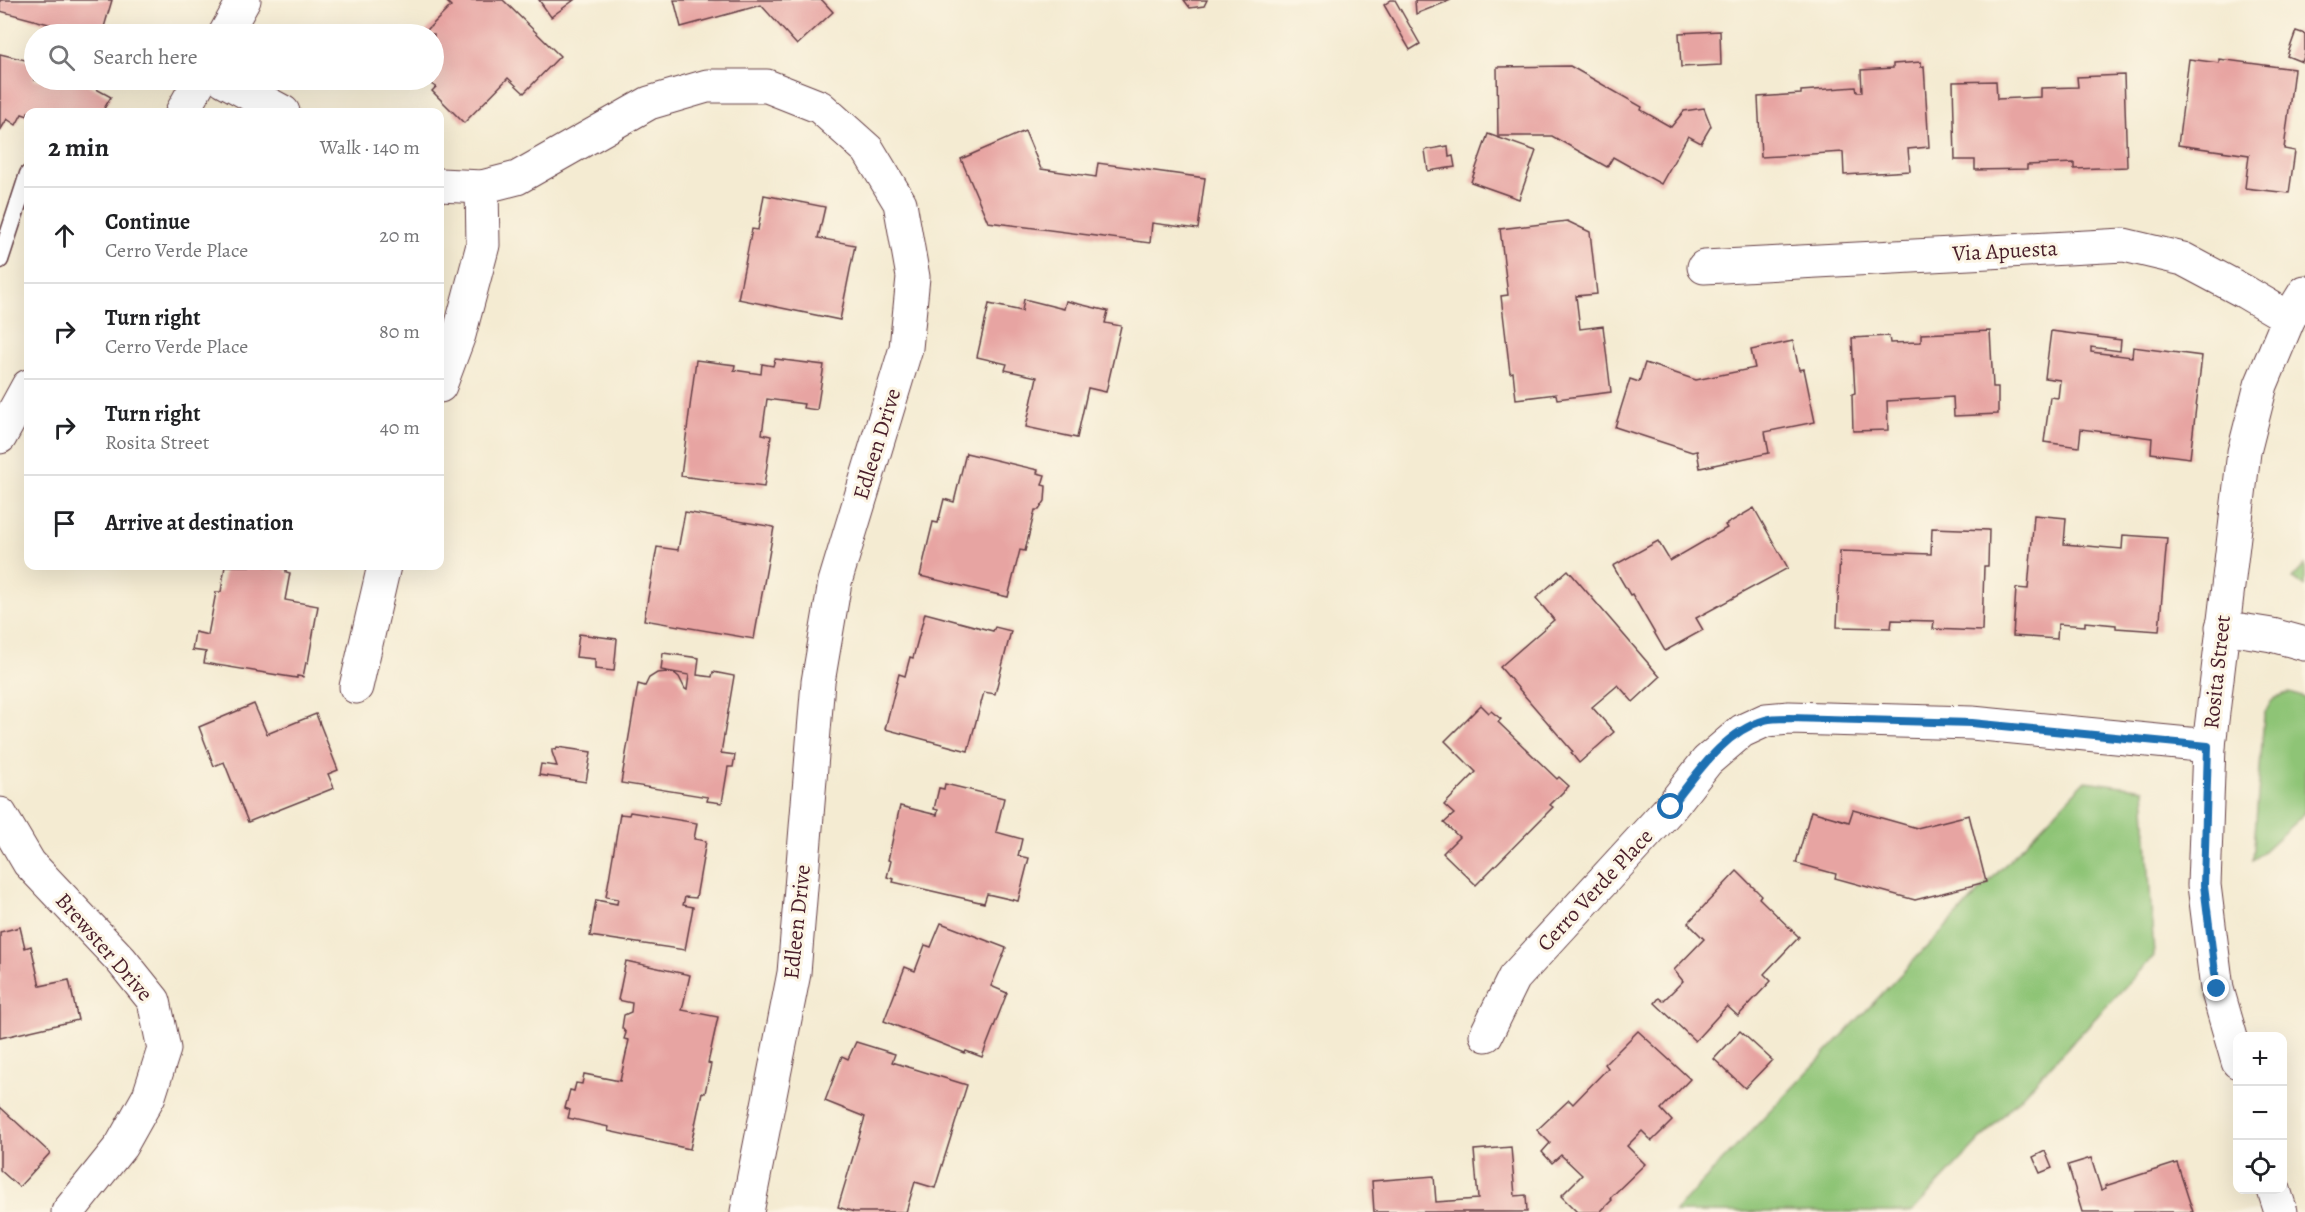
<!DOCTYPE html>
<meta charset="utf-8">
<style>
body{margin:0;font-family:Alegreya,serif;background:#f6f6f6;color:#202124}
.controls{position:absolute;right:18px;bottom:18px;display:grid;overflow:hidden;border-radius:12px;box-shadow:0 6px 24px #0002}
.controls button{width:54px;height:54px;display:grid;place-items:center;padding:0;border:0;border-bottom:2px solid #e0e0e0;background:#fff;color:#202124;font:30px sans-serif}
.stop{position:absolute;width:18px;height:18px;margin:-14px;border:4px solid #1f6fb2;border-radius:50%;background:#fff}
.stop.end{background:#1f6fb2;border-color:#fff;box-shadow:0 2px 6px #0008}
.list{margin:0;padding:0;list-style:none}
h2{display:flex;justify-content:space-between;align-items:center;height:78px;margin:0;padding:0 24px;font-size:26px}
h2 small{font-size:20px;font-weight:400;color:#757577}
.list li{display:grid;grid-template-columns:39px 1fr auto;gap:18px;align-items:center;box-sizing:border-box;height:96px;padding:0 24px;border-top:2px solid #e0e0e0}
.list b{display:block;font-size:22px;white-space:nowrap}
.list p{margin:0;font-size:20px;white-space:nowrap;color:#757577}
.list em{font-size:20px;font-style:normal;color:#757577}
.icon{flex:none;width:33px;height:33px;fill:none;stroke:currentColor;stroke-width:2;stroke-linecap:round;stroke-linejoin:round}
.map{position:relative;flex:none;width:2305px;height:1212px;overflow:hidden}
.search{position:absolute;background:#fff;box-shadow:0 6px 24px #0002;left:24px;top:24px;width:420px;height:66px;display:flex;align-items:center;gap:15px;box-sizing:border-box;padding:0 21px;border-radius:33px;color:#757577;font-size:22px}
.panel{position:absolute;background:#fff;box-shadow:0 6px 24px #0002;left:24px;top:108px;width:420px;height:462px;border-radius:12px}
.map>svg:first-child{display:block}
</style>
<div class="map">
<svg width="2305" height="1212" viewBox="0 0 2305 1212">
<rect width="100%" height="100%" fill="#fcf5e5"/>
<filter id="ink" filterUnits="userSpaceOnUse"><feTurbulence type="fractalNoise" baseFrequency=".0167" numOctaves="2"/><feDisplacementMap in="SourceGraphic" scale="12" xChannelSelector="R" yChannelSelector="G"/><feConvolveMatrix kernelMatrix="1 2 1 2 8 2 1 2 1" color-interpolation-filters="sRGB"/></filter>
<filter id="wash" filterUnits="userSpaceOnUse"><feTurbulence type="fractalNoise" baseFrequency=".008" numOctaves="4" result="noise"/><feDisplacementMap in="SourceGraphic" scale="24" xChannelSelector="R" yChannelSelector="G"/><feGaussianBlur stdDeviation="1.35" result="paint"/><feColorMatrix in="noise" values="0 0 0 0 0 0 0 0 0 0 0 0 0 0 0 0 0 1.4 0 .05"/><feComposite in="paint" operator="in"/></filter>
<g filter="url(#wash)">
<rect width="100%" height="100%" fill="#f4ebd2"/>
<!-- green -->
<g fill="#8ec476" stroke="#6c7250" stroke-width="1.5">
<path d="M2305 565V586L2292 579Z"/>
<path d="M2290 693 2305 698V813L2253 861 2264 716C2268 702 2275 695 2290 693Z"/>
<path d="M2085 781 2144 789 2154 956 1912 1212H1674Z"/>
</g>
<g id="blocks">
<!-- building -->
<g fill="#e7a4a2">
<path d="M0 0H112L102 34H86L0 11Z"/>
<path d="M445 0H503L560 56 524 93 508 78 464 123 432 91 436 87 425 80H434V34H423L451 6Z"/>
<path d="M539 0H574L551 17Z"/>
<path d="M674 0H822L833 12 797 45 761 5 681 27Z"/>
<path d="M1184 0H1207L1204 6 1190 8Z"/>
<path d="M1391 0H1395L1420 44 1410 50 1384 5Z"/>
<path d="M1415 0H1451L1416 14Z"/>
<path d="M1720 31 1721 65 1681 67 1679 33Z"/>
<path d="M2296 31 2305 34V54L2302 62 2287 56Z"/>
<path d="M0 54 34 62V80H80L111 97 102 112H28V116L22 114 16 125 7 119 0 131Z"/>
<path d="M2189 59 2219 63V59L2294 69 2284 149 2295 151 2289 193 2245 188 2249 155 2178 145Z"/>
<path d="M1921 62V67L1924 66 1929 147 1908 149 1910 171 1844 175 1843 152 1761 157 1758 97 1801 94V91L1856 87 1857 92H1862L1861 70 1893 68V64Z"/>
<path d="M1570 66 1642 107 1641 110 1671 127 1684 111 1704 108 1711 126 1701 143 1688 136 1661 184 1613 157 1607 167 1552 136H1498L1497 67Z"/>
<path d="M2124 75 2127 167 2074 169V163L2027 165V169L1975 170V160H1955L1953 82 1996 81 1997 99 2041 97V88L2078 87 2077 77Z"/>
<path d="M1025 131 1041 169 1096 177 1098 163 1205 178 1198 229 1152 223 1150 243 988 222 961 159Z"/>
<path d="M1488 134 1536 151 1519 199 1471 182Z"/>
<path d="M1448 146 1449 157 1453 156 1455 167 1428 171 1425 150Z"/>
<path d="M764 195 825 207 818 238 855 245 840 320 738 299 752 229 758 230Z"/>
<path d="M1567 221 1590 232 1597 294 1576 296 1580 329 1603 326 1611 392 1557 399 1556 394 1516 399 1513 372 1510 373 1501 296 1508 295 1500 229Z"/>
<path d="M1024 299 1064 309 1066 301 1108 311 1105 323 1121 326 1106 392 1088 388 1077 438 1026 427 1037 377 1005 370 1007 364 977 357 989 304 1022 311Z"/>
<path d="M1990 331 1993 387H1998V414L1954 416 1953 397 1887 401 1888 430 1853 431 1852 394 1855 393 1852 338 1889 336 1890 343 1921 342V334Z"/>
<path d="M2051 331 2121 340 2120 351 2091 347V352L2132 357 2133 347 2202 356 2190 458 2151 453 2152 438 2081 429 2079 447 2044 442 2050 397 2058 398 2060 380 2045 378Z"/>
<path d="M1793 341 1799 370 1804 369 1815 422 1765 432 1769 453 1700 468 1697 451 1692 452 1615 427 1630 379 1639 382 1645 363 1696 380 1755 368 1751 350Z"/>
<path d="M775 359 824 365 817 410 803 408 804 404 767 399 762 434 771 436 764 487 681 476 696 360 735 365 734 370 761 374 762 364 773 366Z"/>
<path d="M966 453 1038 470 1037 473 1045 475 1042 485 1046 486 1045 501 1039 510H1035L1025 551 1020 550 1008 597 920 576 933 522 938 523 944 499 954 502Z"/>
<path d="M1754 508 1788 568 1696 618 1703 630 1665 651 1632 594 1630 595 1613 566 1658 541 1670 561 1727 528 1725 525Z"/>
<path d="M685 512 774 527 754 639 644 620 657 547 678 550Z"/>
<path d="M2034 515 2066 518 2064 544 2122 549 2123 535 2167 538 2159 631 2116 628V625L2085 622V626L2058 624 2057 639 2013 636 2016 588 2028 589Z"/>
<path d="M1932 528 1989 530 1988 566H1984L1982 631 1933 629 1934 621 1892 620 1891 628 1837 627 1840 551 1931 554Z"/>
<path d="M225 566H262L286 569V572L290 573 285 600 318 606 308 663 306 662 303 677 297 676V678L204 663 206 652 192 650 195 632 208 635 216 592H221Z"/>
<path d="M1568 570 1660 677 1633 702 1618 685 1592 707 1614 732 1579 763 1571 753 1573 752 1500 667 1554 620 1536 598Z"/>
<path d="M925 613 993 631 995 627 1011 631 995 694 984 692 968 751 885 729 899 674 905 676 910 657 913 658Z"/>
<path d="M579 634 617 639 614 671 595 669V659L576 657Z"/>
<path d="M663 653 699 658 697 675 712 677 713 672 734 676 721 753 735 755 733 767H728L722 803 707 801 708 797 621 783 638 684 645 686 649 678 657 673 667 672 674 673 679 677 685 689 687 690 689 675 661 670Z"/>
<path d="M254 704 267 734 316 714 338 770 328 774 334 788 248 822 224 762 214 766 199 727Z"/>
<path d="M1481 705 1489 713 1491 711 1501 719 1498 722 1557 779 1559 777 1569 786 1550 805 1553 807 1476 885 1443 853 1459 837 1444 823 1454 814 1444 805 1476 772 1445 741Z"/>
<path d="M557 747 591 752 586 782 539 775 541 764 557 766 552 752V749L556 750Z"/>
<path d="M945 784 1004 798 996 832 1022 839 1018 856 1029 858 1018 901 987 894 984 903 893 882 894 879 887 877 891 861 888 860 900 806 937 815 938 810 934 809 939 788 944 789Z"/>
<path d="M1853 810 1917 828 1969 815 1986 882 1915 900 1835 878 1836 874 1796 863 1811 811 1849 822Z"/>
<path d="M630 812 697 823 694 839 706 841 696 898 685 897 683 905 693 907 685 950 590 936 596 900 617 904 618 899 606 897 620 814 629 815Z"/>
<path d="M1737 871 1761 895 1759 898 1799 937 1764 974 1771 981 1738 1016 1727 1006 1695 1041 1655 1003 1659 998 1663 1001 1683 981 1674 970 1704 939 1688 923Z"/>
<path d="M941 923 1006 948 991 986 1007 993 982 1057 966 1051 965 1053 884 1021 905 967 915 971 925 945 931 947Z"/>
<path d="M20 927 25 948 31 946 40 986 69 980 78 1020 0 1038V932Z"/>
<path d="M626 961 690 975 682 1010 718 1017 708 1063 711 1064 705 1093 702 1092 690 1149 608 1131 609 1127 568 1118 570 1110 565 1108 570 1090 574 1091 576 1083 582 1084 584 1074 620 1081 629 1040 624 1039 626 1033 622 1028 624 1015 631 1012 632 1003 618 1000Z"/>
<path d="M1638 1031 1690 1079 1661 1109 1672 1121 1652 1141 1642 1131 1627 1146 1645 1164 1610 1198 1612 1200 1600 1212H1577L1561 1196 1582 1175 1561 1155 1552 1163 1542 1152 1550 1143 1537 1130 1569 1100 1573 1104 1608 1068 1605 1064Z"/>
<path d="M1740 1031 1772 1060 1745 1088 1714 1059Z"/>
<path d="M856 1042 895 1054 892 1062 967 1085 935 1188 915 1182 906 1212H854L838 1207 865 1117 825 1101 842 1056 848 1059Z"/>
<path d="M0 1107 50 1153 19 1187 0 1170Z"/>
<path d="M1511 1147 1515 1196 1526 1195 1527 1212H1374L1372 1181 1434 1176 1436 1202 1478 1199 1474 1150Z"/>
<path d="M2045 1151 2052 1168 2040 1173 2033 1157Z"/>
<path d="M2091 1158 2101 1190 2106 1188 2105 1186 2177 1163 2193 1212H2082L2068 1165Z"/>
</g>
</g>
</g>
<g filter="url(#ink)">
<use href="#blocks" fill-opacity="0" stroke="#643e44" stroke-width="1.5"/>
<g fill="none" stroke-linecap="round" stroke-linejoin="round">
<defs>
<path id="lane" d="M0 260 28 174"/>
<g id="street">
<path d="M225 34 244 0"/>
<path d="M224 80 283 112"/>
<path d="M182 112 200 80"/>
<path d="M440 185 482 187 517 178 649 103 707 86H767L820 107 868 150 900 203 913 277 906 348 835 582 818 682 794 973 747 1212"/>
<path d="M1704 267 2124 245 2183 259 2245 292 2289 318"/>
<path d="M440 386 459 335 483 245 482 187"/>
<path d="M0 437 28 386"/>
<path d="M2222 627 2272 635 2305 644"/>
<path d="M356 687 384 566"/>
<path d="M0 814 29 863 121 960 154 1001 164 1049 149 1096 121 1146 68 1212"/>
<path d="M1486 1035 1514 978 1671 807 1707 761 1742 731 1766 720 1789 718 1972 723 2209 746"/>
<path d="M2238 1062 2217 989 2204 885 2209 746 2244 452 2261 385 2289 318 2305 292"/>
<path d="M2274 1190 2281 1212"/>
</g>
</defs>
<!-- lane casing -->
<use href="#lane" stroke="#643e44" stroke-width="19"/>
<!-- street casing -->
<use href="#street" stroke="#643e44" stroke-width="35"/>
<!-- lane -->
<use href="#lane" stroke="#fff" stroke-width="16"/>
<!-- street -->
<use href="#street" stroke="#fff" stroke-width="33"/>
</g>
</g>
<g fill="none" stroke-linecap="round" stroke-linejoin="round" filter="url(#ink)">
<!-- route -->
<path stroke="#1f6fb2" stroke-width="8" d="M1671 807C1696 775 1723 732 1765 720 1772 718 1781 718 1789 718L1972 723 2208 746 2204 885 2217 989"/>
</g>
<g text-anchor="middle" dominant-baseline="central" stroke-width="6" stroke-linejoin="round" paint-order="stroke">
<!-- street labels -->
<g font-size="22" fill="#4a1f2b" stroke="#fcf5e5">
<text transform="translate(2005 251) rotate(-3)">Via Apuesta</text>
<text transform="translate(877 444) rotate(-73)">Edleen Drive</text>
<text transform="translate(2217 672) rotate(-84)">Rosita Street</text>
<text transform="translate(1595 890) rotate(-47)">Cerro Verde Place</text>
<text transform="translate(797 922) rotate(-84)">Edleen Drive</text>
<text transform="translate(104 947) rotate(49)">Brewster Drive</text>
</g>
</g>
</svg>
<div class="controls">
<button>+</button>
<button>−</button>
<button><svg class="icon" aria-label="locate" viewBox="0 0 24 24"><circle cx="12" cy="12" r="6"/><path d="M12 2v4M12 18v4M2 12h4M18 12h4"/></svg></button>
</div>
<div class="stop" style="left:1671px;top:807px"></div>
<div class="stop end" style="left:2217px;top:989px"></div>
<div class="search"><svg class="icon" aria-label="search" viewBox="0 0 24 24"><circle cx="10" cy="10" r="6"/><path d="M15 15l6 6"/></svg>Search here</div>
<section class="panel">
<h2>2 min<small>Walk · 140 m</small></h2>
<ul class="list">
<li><svg class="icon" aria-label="ahead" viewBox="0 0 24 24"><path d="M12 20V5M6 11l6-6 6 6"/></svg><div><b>Continue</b><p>Cerro Verde Place</p></div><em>20 m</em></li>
<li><svg class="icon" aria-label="right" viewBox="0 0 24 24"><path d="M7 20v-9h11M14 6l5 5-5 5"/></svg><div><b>Turn right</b><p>Cerro Verde Place</p></div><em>80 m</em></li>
<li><svg class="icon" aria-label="right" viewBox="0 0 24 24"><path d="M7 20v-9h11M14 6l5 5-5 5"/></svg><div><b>Turn right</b><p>Rosita Street</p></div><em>40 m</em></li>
<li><svg class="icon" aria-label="arrive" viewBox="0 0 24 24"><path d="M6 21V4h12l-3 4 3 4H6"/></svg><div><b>Arrive at destination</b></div></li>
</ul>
</section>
</div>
